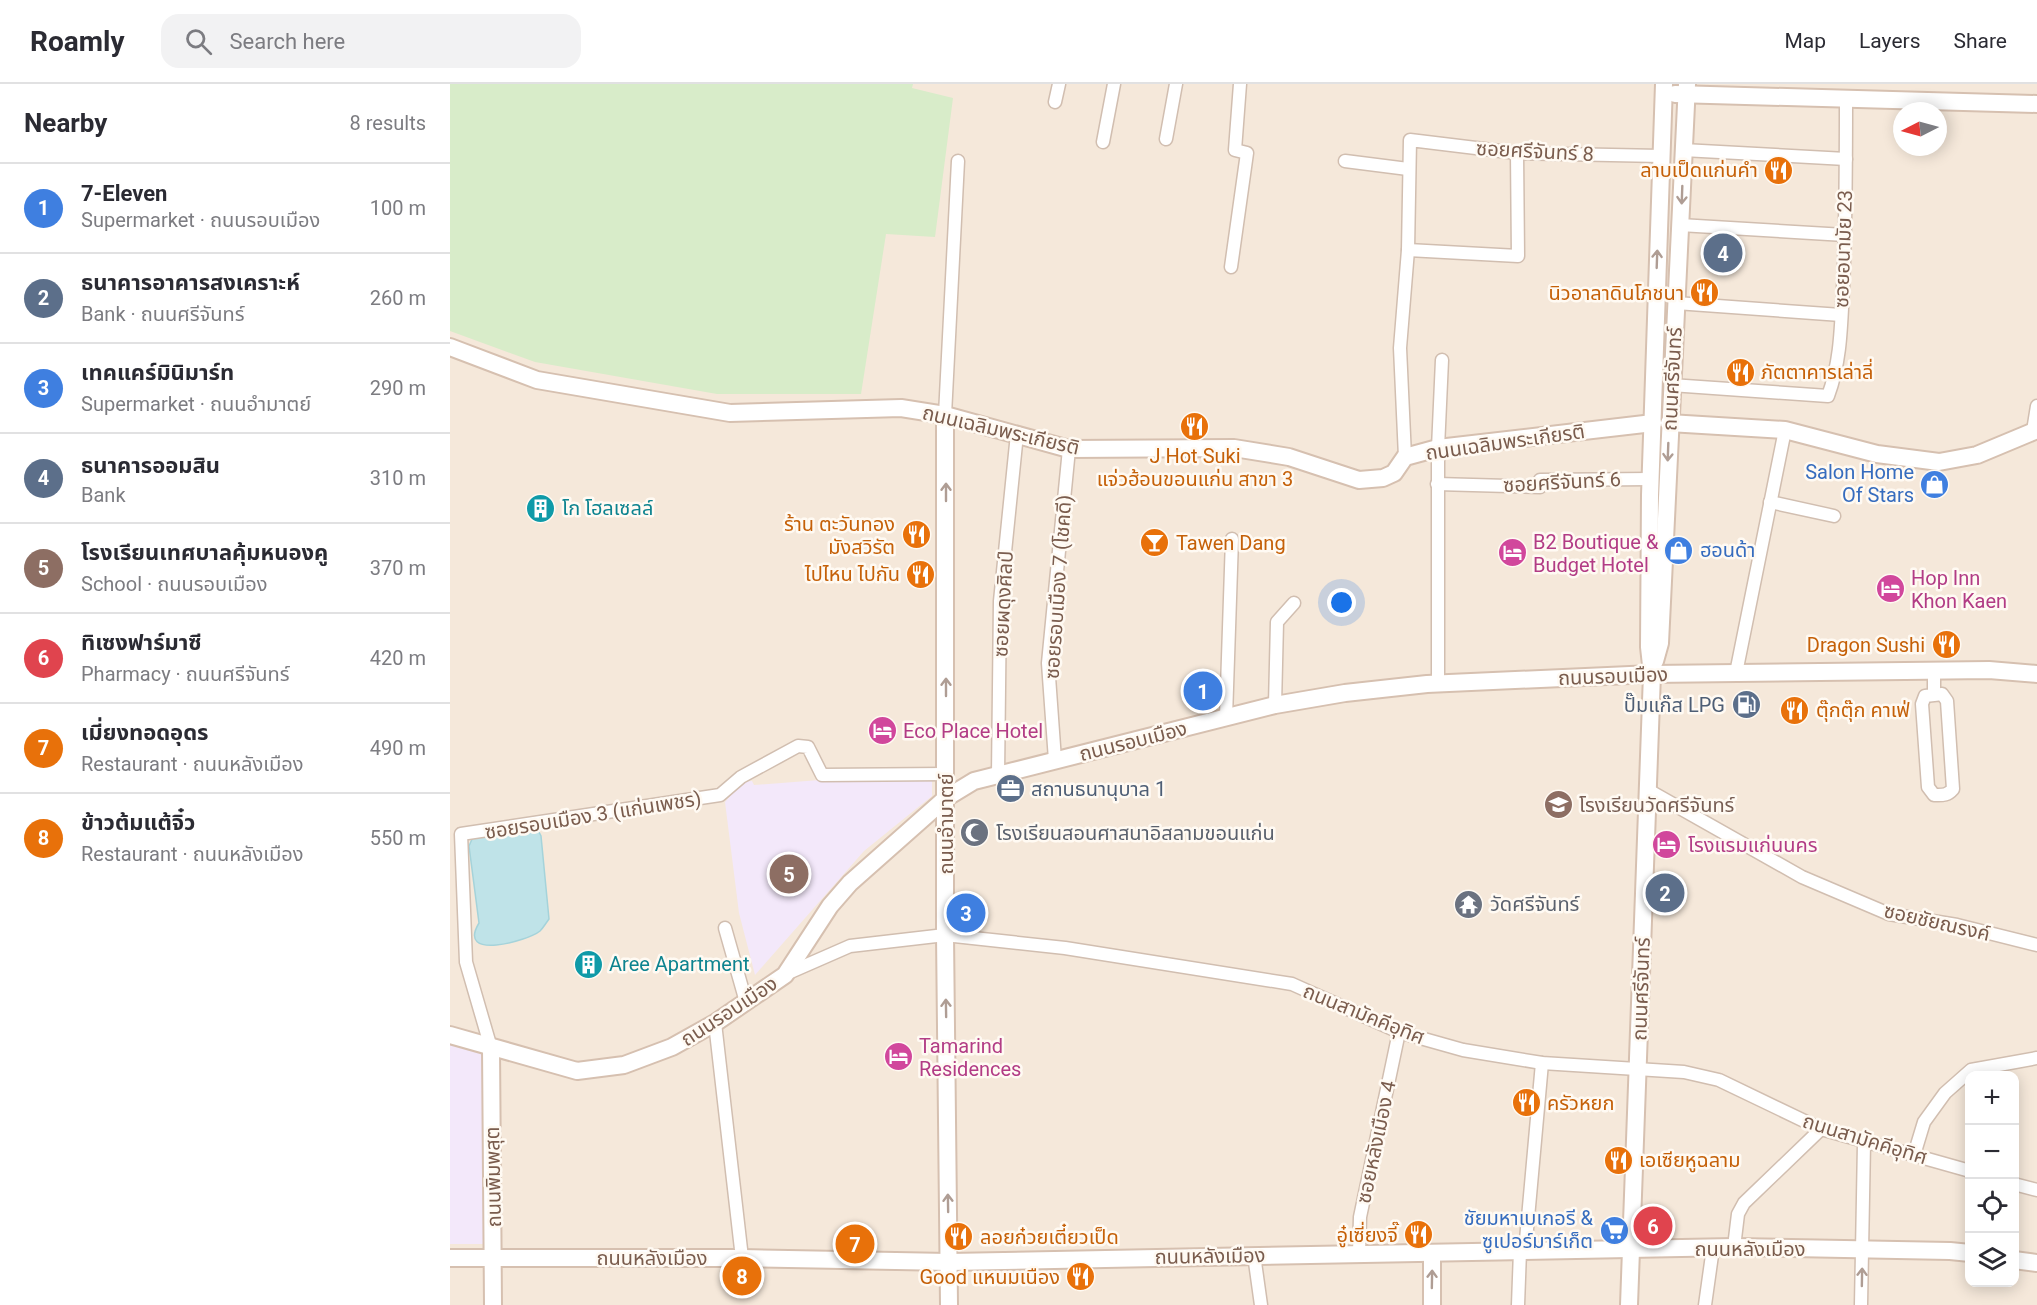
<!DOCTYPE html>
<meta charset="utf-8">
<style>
body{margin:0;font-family:Roboto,"Noto Sans Thai",sans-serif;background:#f2f2f3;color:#2b2b33}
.controls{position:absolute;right:18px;bottom:18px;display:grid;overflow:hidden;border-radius:12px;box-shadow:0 3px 15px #0003}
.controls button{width:54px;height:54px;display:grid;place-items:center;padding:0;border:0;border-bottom:2px solid #e1e1e2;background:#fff;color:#2b2b33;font:30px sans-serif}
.compass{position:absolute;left:1443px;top:18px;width:54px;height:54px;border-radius:50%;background:#fff;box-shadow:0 3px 15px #0003;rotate:264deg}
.you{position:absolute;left:892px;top:519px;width:21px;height:21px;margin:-15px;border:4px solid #fff;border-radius:50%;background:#1a73e8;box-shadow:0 0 0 9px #1a73e833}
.badge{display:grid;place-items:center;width:39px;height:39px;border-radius:50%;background:#ea580c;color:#fff;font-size:20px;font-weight:700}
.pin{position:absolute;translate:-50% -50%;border:3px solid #fff;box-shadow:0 2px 6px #0006}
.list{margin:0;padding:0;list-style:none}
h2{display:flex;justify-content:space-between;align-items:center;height:78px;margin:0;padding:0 24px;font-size:26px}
h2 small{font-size:20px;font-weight:400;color:#7c7c81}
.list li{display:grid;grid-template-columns:39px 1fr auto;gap:18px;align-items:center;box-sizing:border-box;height:90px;padding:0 24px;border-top:2px solid #e1e1e2}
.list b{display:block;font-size:22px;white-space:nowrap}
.list p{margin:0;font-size:20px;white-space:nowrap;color:#7c7c81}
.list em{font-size:20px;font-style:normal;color:#7c7c81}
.icon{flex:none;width:33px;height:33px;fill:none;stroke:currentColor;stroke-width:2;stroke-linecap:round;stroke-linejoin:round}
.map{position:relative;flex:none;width:1587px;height:1221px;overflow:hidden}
header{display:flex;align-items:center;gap:36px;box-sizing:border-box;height:84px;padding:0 30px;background:#fff;border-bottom:2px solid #e1e1e2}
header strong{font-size:28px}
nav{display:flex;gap:33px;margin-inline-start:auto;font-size:21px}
.search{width:420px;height:54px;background:#f2f2f3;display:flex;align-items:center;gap:15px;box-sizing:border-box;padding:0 21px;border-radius:18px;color:#7c7c81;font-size:22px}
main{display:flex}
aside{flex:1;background:#fff}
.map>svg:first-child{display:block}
</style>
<header>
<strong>Roamly</strong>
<div class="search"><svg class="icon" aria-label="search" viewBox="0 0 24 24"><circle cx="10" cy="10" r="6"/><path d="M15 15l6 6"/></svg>Search here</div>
<nav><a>Map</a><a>Layers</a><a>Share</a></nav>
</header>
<main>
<aside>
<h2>Nearby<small>8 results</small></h2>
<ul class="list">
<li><span class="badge" style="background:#3f7fe0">1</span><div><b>7-Eleven</b><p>Supermarket · ถนนรอบเมือง</p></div><em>100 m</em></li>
<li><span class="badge" style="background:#5c6f8a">2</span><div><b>ธนาคารอาคารสงเคราะห์</b><p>Bank · ถนนศรีจันทร์</p></div><em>260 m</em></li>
<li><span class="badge" style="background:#3f7fe0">3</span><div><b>เทคแคร์มินิมาร์ท</b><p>Supermarket · ถนนอำมาตย์</p></div><em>290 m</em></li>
<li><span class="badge" style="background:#5c6f8a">4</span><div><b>ธนาคารออมสิน</b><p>Bank</p></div><em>310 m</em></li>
<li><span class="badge" style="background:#8d6e63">5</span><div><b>โรงเรียนเทศบาลคุ้มหนองคู</b><p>School · ถนนรอบเมือง</p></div><em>370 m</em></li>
<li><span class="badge" style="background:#e0444e">6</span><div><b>ทิเซงฟาร์มาซี</b><p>Pharmacy · ถนนศรีจันทร์</p></div><em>420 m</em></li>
<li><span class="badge" style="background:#e8710a">7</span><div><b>เมี่ยงทอดอุดร</b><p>Restaurant · ถนนหลังเมือง</p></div><em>490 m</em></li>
<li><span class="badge" style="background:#e8710a">8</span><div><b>ข้าวต้มแต้จิ๋ว</b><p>Restaurant · ถนนหลังเมือง</p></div><em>550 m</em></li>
</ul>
</aside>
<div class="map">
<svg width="1587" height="1221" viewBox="0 0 1587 1221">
<rect width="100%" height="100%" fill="#fdf6ec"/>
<!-- residential -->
<path fill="#f5e8da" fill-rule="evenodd" d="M0 0H1587V1221H0ZM1452 27H1488V63H1452ZM1520 992H1564V1198H1520Z"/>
<!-- education -->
<g fill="#f3e8fa">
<path d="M408 693 482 694V712L414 767 305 891 289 829 275 718 292 698 302 697 304 701Z"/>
<path d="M0 957 36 968 38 1160H0Z"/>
</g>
<!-- green -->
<path fill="#d8ecc9" d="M0 0H463L462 4 503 14 485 153 436 150 411 310H267L85 278 0 247Z"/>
<!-- water -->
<path fill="#bfe3e8" stroke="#a5d3da" stroke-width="1.5" d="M87 744 91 752 99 835C96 839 93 844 90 847 78 857 6 877 29 839L19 762 23 753Z"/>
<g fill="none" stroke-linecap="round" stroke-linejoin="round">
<defs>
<g id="street">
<path d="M605 18 609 0"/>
<path d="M716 55 726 0"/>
<path d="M653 58 664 0"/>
<path d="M1233 66 1396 75"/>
<path d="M895 77 958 85"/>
<path d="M1230 141 1395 151"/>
<path d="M958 166 1068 172 1067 69"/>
<path d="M781 183 797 69 785 66 790 0"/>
<path d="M1226 219 1391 231"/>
<path d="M1221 301 1378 312C1391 277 1391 241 1393 204 1396 141 1396 79 1396 16"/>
<path d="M495 331 508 77"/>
<path d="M1583 347 1587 322"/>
<path d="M955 373 950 264 958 166 960 56 1067 69 1211 72"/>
<path d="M987 400 1090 403V396L1201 395"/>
<path d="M1320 418 1384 432"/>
<path d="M1286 589 1335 346"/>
<path d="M988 599V364L992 276"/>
<path d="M1484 611 1475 612 1472 620 1478 703 1484 711C1492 711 1497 712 1503 705L1497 617 1492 610 1484 611V586"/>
<path d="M825 621 827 538 844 519"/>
<path d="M776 633 782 455"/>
<path d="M605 676 598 579 619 365"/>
<path d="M548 691 550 517 567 350"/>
<path d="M1198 706 1352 793 1439 830 1507 841 1587 861"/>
<path d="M275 844 296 918"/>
<path d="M336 890 400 862 495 851 615 864 842 900 949 948 1013 966 1092 979 1234 988 1269 996 1371 1045 1520 1087"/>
<path d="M265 939 292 1174"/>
<path d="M41 964 16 878 11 750 270 711 291 693 348 662 358 663 372 691 496 690"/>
<path d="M1464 1071 1474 1038 1495 1009 1521 986 1587 974"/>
<path d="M1564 1100 1587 1106"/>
<path d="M1284 1163 1288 1130 1294 1119 1371 1045"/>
<path d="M1075 1167 1092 979"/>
<path d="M909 1169 910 1133 949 948"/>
<path d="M804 1171 811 1221"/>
<path d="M1068 1221 1070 1167"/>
<path d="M1255 1221 1263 1164"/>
<path d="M1411 1221 1414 1059"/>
</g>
<g id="secondary">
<path d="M1225 10 1587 20"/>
<path d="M0 263 87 296 280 329 451 324 495 331 619 365 784 364 839 373 909 396 933 394 944 389 955 373 988 364 1203 339"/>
<path d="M495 331V851L499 1221"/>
<path d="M1219 339 1335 346 1427 370 1489 378 1527 371 1587 346"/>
<path d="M1205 577 1210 559 1237 0"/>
<path d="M0 951 127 987 174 981 222 963 265 939 335 891 380 822 400 799 496 714 524 697 825 621 895 609 977 600 1202 590 1539 586 1587 590"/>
<path d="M41 964 43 1221"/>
<path d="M0 1174H292L499 1178 1284 1163 1500 1167 1520 1169"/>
<path d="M1564 1176 1587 1179"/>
<path d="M982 1221V1169"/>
<path d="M1179 1221 1202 590 1199 563 1200 411 1214 0"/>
</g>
</defs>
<!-- street casing -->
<use href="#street" stroke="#d1beb0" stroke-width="15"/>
<!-- secondary casing -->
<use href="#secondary" stroke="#d6c0b0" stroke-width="20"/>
<!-- street -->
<use href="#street" stroke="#fff" stroke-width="12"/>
<!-- secondary -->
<use href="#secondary" stroke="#fff" stroke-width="16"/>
</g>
<!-- one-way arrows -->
<defs><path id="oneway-shaft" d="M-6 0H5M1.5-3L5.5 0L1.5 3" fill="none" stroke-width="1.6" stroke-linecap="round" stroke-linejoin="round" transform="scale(1.5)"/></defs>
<g stroke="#af9d94">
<use href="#oneway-shaft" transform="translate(1232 111) rotate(92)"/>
<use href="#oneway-shaft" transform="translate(1207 175) rotate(-88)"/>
<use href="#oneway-shaft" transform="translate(1218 368) rotate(92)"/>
<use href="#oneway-shaft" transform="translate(496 408) rotate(-90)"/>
<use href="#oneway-shaft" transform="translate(496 603) rotate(-90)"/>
<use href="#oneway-shaft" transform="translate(496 924) rotate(-91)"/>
<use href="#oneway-shaft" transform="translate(498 1119) rotate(-91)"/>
<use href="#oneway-shaft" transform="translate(1412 1193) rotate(-89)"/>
<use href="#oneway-shaft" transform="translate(982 1195) rotate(-89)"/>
</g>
<!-- icons -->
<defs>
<symbol id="restaurant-disc" viewBox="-11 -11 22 22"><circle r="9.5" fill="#e8710a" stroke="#fffaf3"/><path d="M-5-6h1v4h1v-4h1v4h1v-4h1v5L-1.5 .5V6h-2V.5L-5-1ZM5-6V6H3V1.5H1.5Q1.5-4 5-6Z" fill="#fff"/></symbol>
<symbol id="shop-disc" viewBox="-11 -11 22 22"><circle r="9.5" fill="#3f7fe0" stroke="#fffaf3"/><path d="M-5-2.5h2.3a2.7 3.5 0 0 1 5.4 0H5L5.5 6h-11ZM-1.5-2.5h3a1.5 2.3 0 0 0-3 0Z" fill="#fff"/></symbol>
<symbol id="building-disc" viewBox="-11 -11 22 22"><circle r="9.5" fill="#0f9aa8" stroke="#fffaf3"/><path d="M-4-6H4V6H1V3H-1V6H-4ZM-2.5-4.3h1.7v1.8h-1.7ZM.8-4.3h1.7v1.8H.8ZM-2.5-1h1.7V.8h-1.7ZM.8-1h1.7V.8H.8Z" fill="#fff"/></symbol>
<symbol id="bar-disc" viewBox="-11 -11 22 22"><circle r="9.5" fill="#e8710a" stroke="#fffaf3"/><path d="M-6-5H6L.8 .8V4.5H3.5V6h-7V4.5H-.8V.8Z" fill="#fff"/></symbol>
<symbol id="hotel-disc" viewBox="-11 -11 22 22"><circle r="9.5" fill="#d1479c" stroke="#fffaf3"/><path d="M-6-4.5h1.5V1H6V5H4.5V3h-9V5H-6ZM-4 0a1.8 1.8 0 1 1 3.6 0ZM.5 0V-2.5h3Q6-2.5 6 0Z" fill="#fff"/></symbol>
<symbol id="fuel-disc" viewBox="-11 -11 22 22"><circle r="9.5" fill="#5c6f8a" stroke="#fffaf3"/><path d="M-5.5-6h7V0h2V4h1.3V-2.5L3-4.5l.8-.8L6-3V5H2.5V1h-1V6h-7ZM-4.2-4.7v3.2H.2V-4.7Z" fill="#fff"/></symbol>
<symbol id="office-disc" viewBox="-11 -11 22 22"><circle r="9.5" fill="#5c6f8a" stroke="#fffaf3"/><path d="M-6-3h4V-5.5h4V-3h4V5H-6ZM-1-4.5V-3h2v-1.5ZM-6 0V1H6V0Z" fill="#fff"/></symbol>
<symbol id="school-disc" viewBox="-11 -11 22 22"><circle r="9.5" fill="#8d6e63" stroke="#fffaf3"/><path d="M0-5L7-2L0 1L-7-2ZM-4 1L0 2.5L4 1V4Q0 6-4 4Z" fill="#fff"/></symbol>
<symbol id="mosque-disc" viewBox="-11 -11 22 22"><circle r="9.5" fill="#6b7280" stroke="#fffaf3"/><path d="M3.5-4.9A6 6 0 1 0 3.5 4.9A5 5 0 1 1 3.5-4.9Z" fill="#fff"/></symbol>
<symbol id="temple-disc" viewBox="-11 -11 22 22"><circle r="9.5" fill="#6b7280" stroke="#fffaf3"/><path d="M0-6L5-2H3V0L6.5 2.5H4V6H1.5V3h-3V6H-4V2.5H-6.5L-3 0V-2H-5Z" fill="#fff"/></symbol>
<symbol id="supermarket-disc" viewBox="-11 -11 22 22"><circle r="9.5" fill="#3f7fe0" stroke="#fffaf3"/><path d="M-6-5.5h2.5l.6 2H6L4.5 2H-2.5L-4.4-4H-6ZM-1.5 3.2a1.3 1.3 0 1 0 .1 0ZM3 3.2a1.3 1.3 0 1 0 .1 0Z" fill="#fff"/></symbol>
</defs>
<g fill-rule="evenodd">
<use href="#restaurant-disc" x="1312" y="70" width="33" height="33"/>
<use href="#restaurant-disc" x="1238" y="192" width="33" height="33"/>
<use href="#restaurant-disc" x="1274" y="272" width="33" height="33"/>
<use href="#restaurant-disc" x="728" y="326" width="33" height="33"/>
<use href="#shop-disc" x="1468" y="384" width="33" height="33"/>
<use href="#building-disc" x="74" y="408" width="33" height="33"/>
<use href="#restaurant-disc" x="450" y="434" width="33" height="33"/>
<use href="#bar-disc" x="688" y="442" width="33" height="33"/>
<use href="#shop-disc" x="1212" y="450" width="33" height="33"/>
<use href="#hotel-disc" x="1046" y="452" width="33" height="33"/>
<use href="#restaurant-disc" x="454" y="474" width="33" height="33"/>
<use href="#hotel-disc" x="1424" y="488" width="33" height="33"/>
<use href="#restaurant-disc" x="1480" y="544" width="33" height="33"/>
<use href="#fuel-disc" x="1280" y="604" width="33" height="33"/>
<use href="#restaurant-disc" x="1328" y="610" width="33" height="33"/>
<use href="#hotel-disc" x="416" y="630" width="33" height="33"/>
<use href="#office-disc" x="544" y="688" width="33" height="33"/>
<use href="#school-disc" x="1092" y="704" width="33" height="33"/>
<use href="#mosque-disc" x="508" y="732" width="33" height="33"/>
<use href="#hotel-disc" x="1200" y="744" width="33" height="33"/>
<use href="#temple-disc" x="1002" y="804" width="33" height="33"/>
<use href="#building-disc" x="122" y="864" width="33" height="33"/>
<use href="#hotel-disc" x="432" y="956" width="33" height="33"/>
<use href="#restaurant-disc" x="1060" y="1002" width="33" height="33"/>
<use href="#restaurant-disc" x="1152" y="1060" width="33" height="33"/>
<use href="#supermarket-disc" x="1148" y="1130" width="33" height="33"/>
<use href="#restaurant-disc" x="952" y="1134" width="33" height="33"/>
<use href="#restaurant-disc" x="492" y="1136" width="33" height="33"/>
<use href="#restaurant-disc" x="614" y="1176" width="33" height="33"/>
</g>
<g text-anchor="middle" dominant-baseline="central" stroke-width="5" stroke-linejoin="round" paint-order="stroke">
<!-- street labels -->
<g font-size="20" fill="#7a5c4d" stroke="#fffaf3">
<text transform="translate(1085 67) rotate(3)">ซอยศรีจันทร์ 8</text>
<text transform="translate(1393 165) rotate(-88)">ซอยอนามัย 23</text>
<text transform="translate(1222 295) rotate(-87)">ถนนศรีจันทร์</text>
<text transform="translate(551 346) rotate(13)">ถนนเฉลิมพระเกียรติ</text>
<text transform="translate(1055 358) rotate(-8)">ถนนเฉลิมพระเกียรติ</text>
<text transform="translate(1112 398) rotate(-3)">ซอยศรีจันทร์ 6</text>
<text transform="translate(608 503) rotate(-86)">ซอยรอบเมือง 7 (โชคดี)</text>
<text transform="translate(553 520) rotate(-87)">ซอยผดุงศิลป์</text>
<text transform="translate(1163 592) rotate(-2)">ถนนรอบเมือง</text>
<text transform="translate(683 657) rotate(-14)">ถนนรอบเมือง</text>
<text transform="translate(143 731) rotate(-9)">ซอยรอบเมือง 3 (แก่นเพชร)</text>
<text transform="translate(496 740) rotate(-90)">ถนนอำมาตย์</text>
<text transform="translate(1487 838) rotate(13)">ซอยชัยณรงค์</text>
<text transform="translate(1191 905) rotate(-88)">ถนนศรีจันทร์</text>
<text transform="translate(279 927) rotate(-33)">ถนนรอบเมือง</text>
<text transform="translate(914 930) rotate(22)">ถนนสามัคคีอุทิศ</text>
<text transform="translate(1415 1055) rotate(17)">ถนนสามัคคีอุทิศ</text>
<text transform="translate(926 1058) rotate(-78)">ซอยหลังเมือง 4</text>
<text transform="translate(43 1093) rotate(-91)">ถนนพิมพสุต</text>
<text x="1300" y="1165">ถนนหลังเมือง</text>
<text transform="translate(760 1172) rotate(-1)">ถนนหลังเมือง</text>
<text x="202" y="1174">ถนนหลังเมือง</text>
</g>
<!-- food labels -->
<g font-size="20" fill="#c56008" stroke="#fffaf3" text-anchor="end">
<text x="1308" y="86">ลาบเป็ดแก่นคำ</text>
<text x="1234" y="209">นิวอาลาดินโภชนา</text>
<text x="1311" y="288" text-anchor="start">ภัตตาคารเล่าลี่</text>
<text x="745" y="372" text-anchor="middle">J Hot Suki<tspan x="745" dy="23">แจ่วฮ้อนขอนแก่น สาขา 3</tspan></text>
<text x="445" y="440">ร้าน ตะวันทอง<tspan x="445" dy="23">มังสวิรัต</tspan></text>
<text x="726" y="459" text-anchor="start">Tawen Dang</text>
<text x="450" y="490">ไปไหน ไปกัน</text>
<text x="1475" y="561">Dragon Sushi</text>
<text x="1366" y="626" text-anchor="start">ตุ๊กตุ๊ก คาเฟ่</text>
<text x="1097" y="1019" text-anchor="start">ครัวหยก</text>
<text x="1189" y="1076" text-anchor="start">เอเซียหูฉลาม</text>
<text x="948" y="1151">อู๋เซี่ยงจี๊</text>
<text x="530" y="1153" text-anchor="start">ลอยก๋วยเตี๋ยวเป็ด</text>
<text x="610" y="1193">Good แหนมเนือง</text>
</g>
<!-- shop labels -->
<g font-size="20" fill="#366cbe" stroke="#fffaf3" text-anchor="end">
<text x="1464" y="388">Salon Home<tspan x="1464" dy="23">Of Stars</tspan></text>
<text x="1250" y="466" text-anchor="start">ฮอนด้า</text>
<text x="1143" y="1134">ชัยมหาเบเกอรี &amp;<tspan x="1143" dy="23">ซูเปอร์มาร์เก็ต</tspan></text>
</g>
<!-- culture labels -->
<g font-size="20" fill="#0d838f" stroke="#fffaf3" text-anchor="start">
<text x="112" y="424">โก โฮลเซลล์</text>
<text x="159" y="880">Aree Apartment</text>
</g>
<!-- hotel labels -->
<g font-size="20" fill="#b23c85" stroke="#fffaf3" text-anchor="start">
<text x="1083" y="458">B2 Boutique &amp;<tspan x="1083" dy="23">Budget Hotel</tspan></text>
<text x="1461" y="494">Hop Inn<tspan x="1461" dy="23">Khon Kaen</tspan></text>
<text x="453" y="647">Eco Place Hotel</text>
<text x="1238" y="761">โรงแรมแก่นนคร</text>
<text x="469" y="962">Tamarind<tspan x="469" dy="23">Residences</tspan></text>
</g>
<!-- service labels -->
<g font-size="20" fill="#4e5e75" stroke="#fffaf3" text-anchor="end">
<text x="1275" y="621">ปั๊มแก๊ส LPG</text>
<text x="581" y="705" text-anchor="start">สถานธนานุบาล 1</text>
</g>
<!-- education labels -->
<g font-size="20" fill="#785e54" stroke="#fffaf3" text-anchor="start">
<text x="1129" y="721">โรงเรียนวัดศรีจันทร์</text>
</g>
<!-- worship labels -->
<g font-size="20" fill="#5b616d" stroke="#fffaf3" text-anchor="start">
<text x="546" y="749">โรงเรียนสอนศาสนาอิสลามขอนแก่น</text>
<text x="1040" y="820">วัดศรีจันทร์</text>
</g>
</g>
</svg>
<div class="controls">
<button>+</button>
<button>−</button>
<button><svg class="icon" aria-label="locate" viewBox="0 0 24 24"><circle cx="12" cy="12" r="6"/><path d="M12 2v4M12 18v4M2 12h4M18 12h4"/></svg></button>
<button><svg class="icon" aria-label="layers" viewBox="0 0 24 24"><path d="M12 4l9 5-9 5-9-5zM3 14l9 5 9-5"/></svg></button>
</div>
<svg class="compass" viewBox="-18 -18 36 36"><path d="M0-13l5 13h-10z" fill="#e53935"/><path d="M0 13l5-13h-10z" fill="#7c7c81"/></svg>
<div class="you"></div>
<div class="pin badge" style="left:753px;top:607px;background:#3f7fe0">1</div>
<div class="pin badge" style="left:1215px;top:809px;background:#5c6f8a">2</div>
<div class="pin badge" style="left:516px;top:829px;background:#3f7fe0">3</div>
<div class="pin badge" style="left:1273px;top:169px;background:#5c6f8a">4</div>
<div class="pin badge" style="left:339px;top:790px;background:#8d6e63">5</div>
<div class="pin badge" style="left:1203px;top:1142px;background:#e0444e">6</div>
<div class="pin badge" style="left:405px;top:1160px;background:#e8710a">7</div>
<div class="pin badge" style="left:292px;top:1192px;background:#e8710a">8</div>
</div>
</main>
